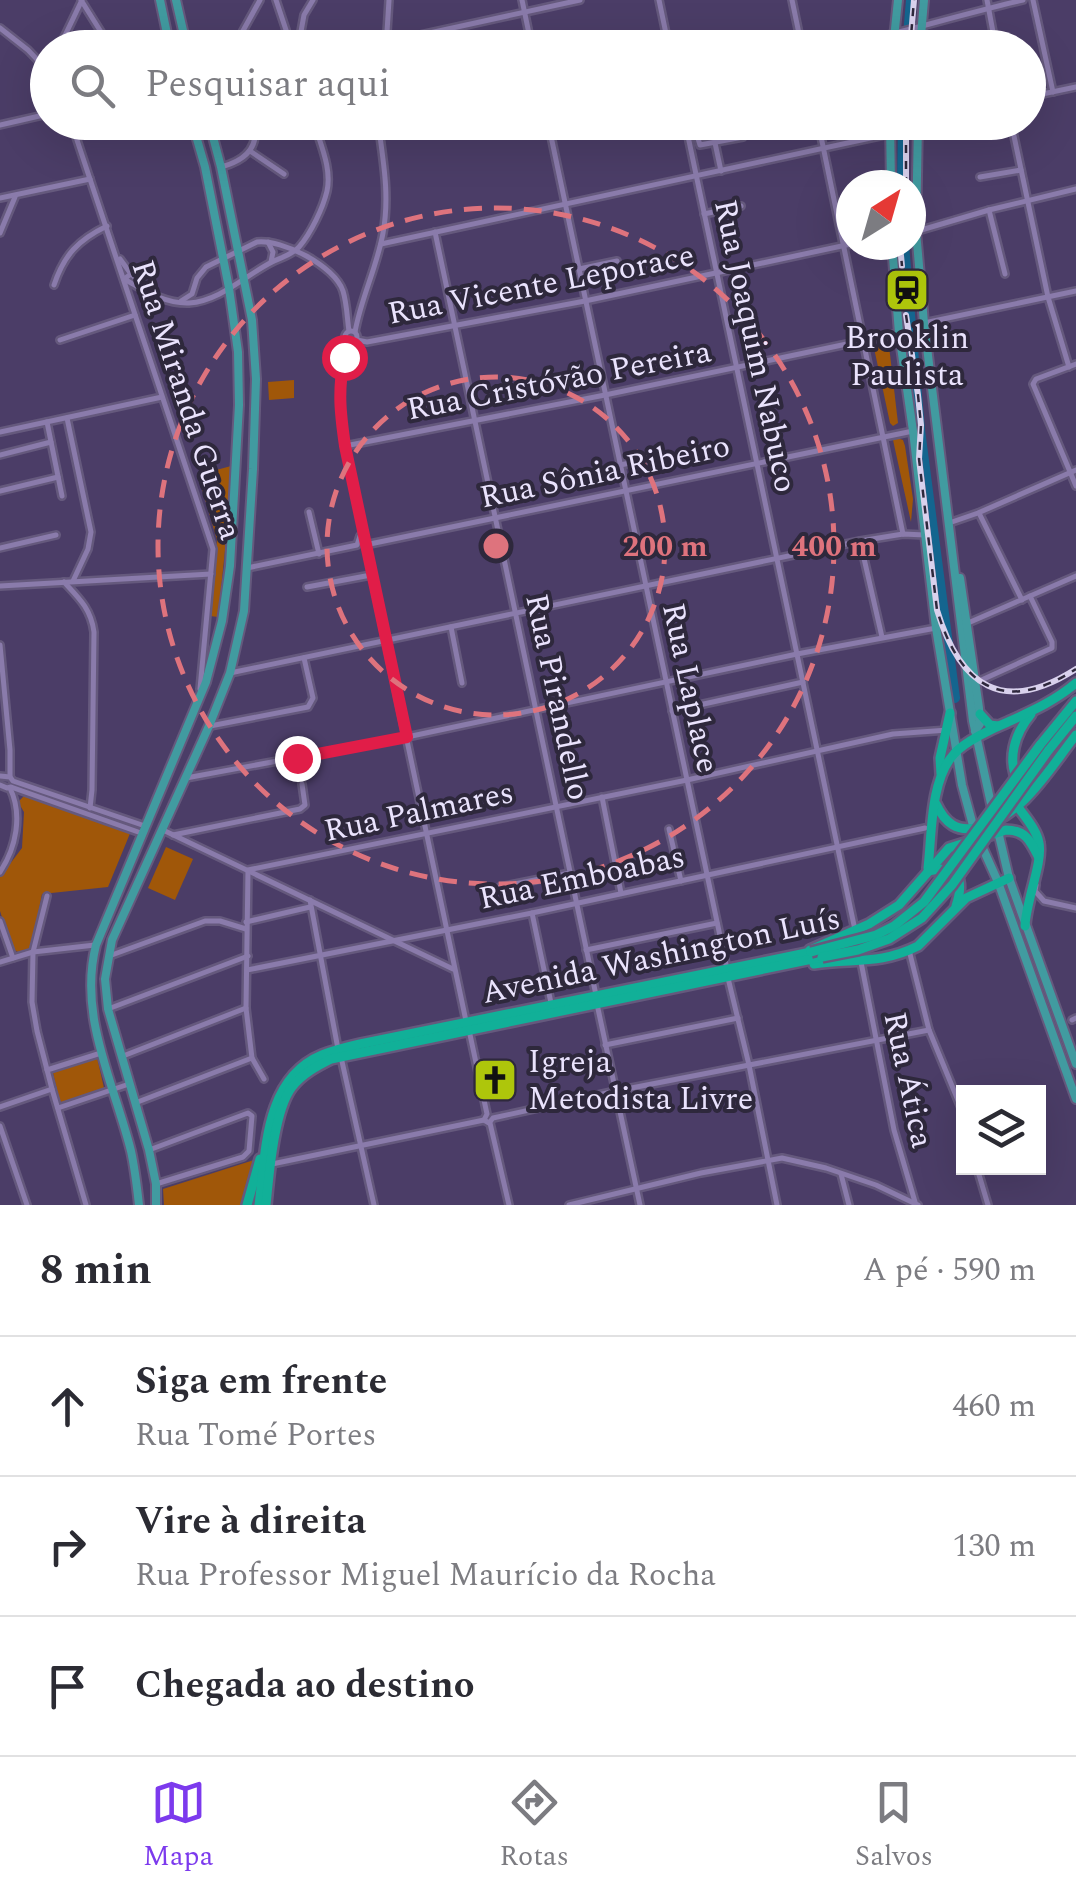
<!DOCTYPE html>
<html lang="pt">
<meta charset="utf-8">
<style>
body{margin:0;font-family:Spectral,serif;background:#f7f7f7;color:#2b2b33}
.controls{position:absolute;right:30px;bottom:30px;display:grid;overflow:hidden;border-radius:0px;box-shadow:0 10px 40px #0002}
.controls button{width:90px;height:90px;display:grid;place-items:center;padding:0;border:0;border-bottom:2px solid #e1e1e2;background:#fff;color:#2b2b33;font:50px sans-serif}
.compass{position:absolute;left:836px;top:170px;width:90px;height:90px;border-radius:50%;background:#fff;box-shadow:0 10px 40px #0002;rotate:37deg}
.stop{position:absolute;width:30px;height:30px;margin:-22px;border:8px solid #e11d48;border-radius:50%;background:#fff}
.stop.end{background:#e11d48;border-color:#fff;box-shadow:0 2px 10px #0008}
.list{margin:0;padding:0;list-style:none}
h2{display:flex;justify-content:space-between;align-items:center;height:130px;margin:0;padding:0 40px;font-size:42px}
h2 small{font-size:32px;font-weight:400;color:#7c7c81}
.list li{display:grid;grid-template-columns:65px 1fr auto;gap:30px;align-items:center;box-sizing:border-box;height:140px;padding:0 40px;border-top:2px solid #e1e1e2}
.list b{display:block;font-size:38px;white-space:nowrap}
.list p{margin:0;font-size:32px;white-space:nowrap;color:#7c7c81}
.list em{font-size:32px;font-style:normal;color:#7c7c81}
.icon{flex:none;width:55px;height:55px;fill:none;stroke:currentColor;stroke-width:2;stroke-linecap:round;stroke-linejoin:round}
.map{position:relative;flex:none;width:1076px;height:1205px;overflow:hidden}
.search{position:absolute;background:#fff;box-shadow:0 10px 40px #0002;left:30px;right:30px;top:30px;height:110px;display:flex;align-items:center;gap:25px;box-sizing:border-box;padding:0 35px;border-radius:55px;color:#7c7c81;font-size:38px}
.sheet{height:550px;background:#fff}
nav{display:flex;justify-content:space-around;align-items:center;box-sizing:border-box;height:140px;border-top:2px solid #e1e1e2;background:#fff;font-size:28px;color:#7c7c81}
nav a{display:grid;justify-items:center;gap:5px}
nav .on{color:#7c3aed}
.map>svg:first-child{display:block}
</style>
<div class="map">
<svg width="1076" height="1205" viewBox="0 0 1076 1205">
<rect width="100%" height="100%" fill="#4b3d67"/>
<!-- green -->
<g fill="#a05709">
<path d="M886 344 889 346 898 423 893 426 890 423 874 348Z"/>
<path d="M294 380V398L269 400 268 382Z"/>
<path d="M897 438 903 440 905 446 913 499 911 522 893 440Z"/>
<path d="M231 466 226 541 218 617 210 616 217 540 198 475Z"/>
<path d="M24 796 131 831 108 887 42 894 31 950 18 952 12 949 0 911V877L22 848 24 812 18 802Z"/>
<path d="M166 847 193 859 175 900 148 888Z"/>
<path d="M97 1057 104 1088 60 1103 53 1073Z"/>
<path d="M254 1160 243 1205H164L163 1189Z"/>
</g>
<g fill="none" stroke-linecap="round" stroke-linejoin="round">
<!-- river -->
<g stroke="#14658f" stroke-width="10">
<path d="M907 48 911 0"/>
<path d="M902 185 903 122"/>
<path d="M904 245 920 430 955 698"/>
</g>
<defs>
<g id="minor">
<path d="M81 0 111 48"/>
<path d="M276 0 292 48"/>
<path d="M522 0 532 48"/>
<path d="M659 0 669 48"/>
<path d="M792 0 802 48"/>
<path d="M987 0 996 48"/>
<path d="M1033 0 1053 92"/>
<path d="M0 28 28 50 48 71"/>
<path d="M384 43 580 0"/>
<path d="M59 48 82 0"/>
<path d="M237 48 239 38 260 0"/>
<path d="M298 48 304 15 313 0"/>
<path d="M382 48 387 32 389 0"/>
<path d="M834 48C897 34 959 15 1023 0"/>
<path d="M1028 97 1076 87"/>
<path d="M71 122 213 549 200 689"/>
<path d="M154 122H158"/>
<path d="M548 122 727 969"/>
<path d="M685 122 855 930"/>
<path d="M693 122 700 145 743 137"/>
<path d="M818 122 903 534"/>
<path d="M1011 122 1048 297 1069 367"/>
<path d="M0 125 48 114"/>
<path d="M426 131 467 122"/>
<path d="M715 143 721 171"/>
<path d="M250 151 284 174"/>
<path d="M221 167C244 161 260 148 254 122"/>
<path d="M980 177 1021 170"/>
<path d="M0 198 90 179"/>
<path d="M989 210 1005 274"/>
<path d="M704 214 741 206"/>
<path d="M435 232 596 995"/>
<path d="M0 233 15 197"/>
<path d="M911 233 989 210 1076 189"/>
<path d="M268 242 273 252 271 262"/>
<path d="M381 244 889 134"/>
<path d="M120 259 131 274 150 291"/>
<path d="M579 269 617 261"/>
<path d="M131 274 124 279C144 290 165 304 189 303 220 301 246 275 272 262 282 257 292 255 299 247 311 233 323 208 327 191 332 168 320 144 314 122"/>
<path d="M54 285C64 255 78 240 107 226"/>
<path d="M181 301 192 294 197 278 206 267 257 242C282 239 335 266 343 291 347 304 347 318 349 331"/>
<path d="M924 323 1076 291"/>
<circle cx="351" cy="337" r="6"/>
<path d="M355 332C361 298 377 267 383 233 390 195 383 160 378 122"/>
<path d="M60 340 135 315"/>
<path d="M357 340 367 342 585 301 851 244"/>
<path d="M351 343C335 377 340 410 345 446L466 1021"/>
<path d="M1076 364 1036 379 1033 384 1076 486"/>
<path d="M67 418 91 532 88 549 73 581"/>
<path d="M47 422 62 496"/>
<path d="M0 432 162 397"/>
<path d="M345 446 605 395 899 333"/>
<path d="M0 455 51 442"/>
<path d="M620 465 650 459"/>
<path d="M0 491 58 477"/>
<path d="M309 512 319 554"/>
<path d="M979 513 1022 600"/>
<path d="M949 523 978 513 1076 470"/>
<path d="M860 541 882 637"/>
<path d="M365 545 913 431"/>
<path d="M0 548 56 535"/>
<path d="M247 568 357 545 360 536"/>
<path d="M64 582C79 598 91 609 94 632L92 790 90 808"/>
<path d="M0 586 211 574"/>
<path d="M307 587 371 575"/>
<path d="M968 623 1076 576"/>
<path d="M451 627 462 683"/>
<path d="M0 645 10 750V776"/>
<path d="M230 673 860 541 903 534 925 535"/>
<path d="M977 682 1052 648V642L1030 596"/>
<path d="M672 711 803 682"/>
<path d="M210 726 308 707 313 698 304 658"/>
<path d="M0 776 10 777 13 781 145 826"/>
<path d="M186 778 407 737 797 654 936 628"/>
<path d="M0 785 7 788 11 787 141 833"/>
<path d="M602 797 621 893"/>
<path d="M669 829 681 881"/>
<path d="M163 830 453 969"/>
<path d="M173 835 300 809 305 805 302 784"/>
<path d="M0 872C16 848 23 815 10 788"/>
<path d="M1036 885 1035 891 1044 901 1076 908"/>
<path d="M500 887 570 873"/>
<path d="M47 896 33 952 32 1002 37 1031 52 1089 86 1205"/>
<path d="M310 900 338 1049"/>
<path d="M532 913 551 1003"/>
<path d="M0 921 13 958"/>
<path d="M246 922 310 907"/>
<path d="M586 950 717 923"/>
<path d="M909 950 929 1030 964 1115"/>
<path d="M109 956 205 921H220L246 929"/>
<path d="M0 962 33 952 95 945"/>
<path d="M861 962 894 1130 915 1202"/>
<path d="M247 970 532 913 925 828"/>
<path d="M728 978 749 1065 777 1205"/>
<path d="M597 1004 640 1205"/>
<path d="M108 1009 248 956"/>
<path d="M1072 1020 1076 1018"/>
<path d="M469 1030 487 1114 484 1120 489 1123 493 1118 616 1091 929 1030"/>
<path d="M605 1045 738 1018"/>
<path d="M123 1056 246 1008"/>
<path d="M341 1057 374 1205"/>
<path d="M47 1070 101 1053"/>
<path d="M264 1079 252 1058 246 1008 248 870 687 780 893 734 948 730"/>
<path d="M135 1103 252 1058"/>
<path d="M0 1107 52 1089"/>
<path d="M58 1108 129 1084"/>
<path d="M490 1123 509 1205"/>
<path d="M0 1126 27 1205"/>
<path d="M149 1150 248 1113 252 1116 249 1151 243 1157 156 1184"/>
<path d="M272 1164 484 1120"/>
<path d="M977 1168 988 1205"/>
<path d="M841 1174 849 1205"/>
<path d="M569 1205 701 1173 782 1158 826 1168 876 1185 918 1205"/>
</g>
<g id="major">
<path d="M160 0 170 48"/>
<path d="M176 0 187 48"/>
<path d="M893 48 898 0"/>
<path d="M920 48 924 0"/>
<path d="M890 122 891 185"/>
<path d="M918 122 916 231 924 323 973 721 993 813"/>
<path d="M892 245 899 333 913 431 936 628 962 785 974 829"/>
<path d="M960 578 979 708 980 724 975 731"/>
<path d="M997 827 1009 878 1076 1064"/>
<path d="M980 842 998 882 1076 1099"/>
<path d="M139 1205C137 1187 135 1169 131 1151 114 1083 78 1016 96 945L206 682 222 621 230 566 239 405 238 352 229 288 205 167 192 122"/>
<path d="M156 1205V1184L149 1150 108 1009 105 979 112 940 209 726 230 673 244 611 253 469 256 379 252 320 221 167 209 122"/>
</g>
<g id="highway">
<path d="M980 714 990 725 998 726"/>
<path d="M1040 745 1076 701"/>
<path d="M1048 751 1076 716"/>
<path d="M941 774 940 758 950 713"/>
<path d="M1019 783C1006 760 1015 733 1031 714"/>
<path d="M936 804C945 823 957 833 979 827 1024 815 1049 769 1076 735"/>
<path d="M1018 807C1025 817 1037 830 1039 843 1043 862 1026 901 1025 926"/>
<path d="M928 868C932 834 930 780 954 754 964 742 993 728 1008 722 1032 711 1055 701 1076 683"/>
<path d="M928 871C958 864 965 879 956 906"/>
<path d="M810 950 869 924 899 905 949 848 1006 830C1025 830 1030 840 1038 856"/>
<path d="M814 964C853 958 880 965 918 946L966 898 1009 878"/>
<path d="M247 1205 260 1159"/>
<path d="M259 1205C266 1152 264 1079 322 1055 334 1050 347 1047 360 1044L811 952"/>
<path d="M266 1205C269 1175 274 1110 292 1087 302 1074 317 1066 331 1059L822 957"/>
</g>
</defs>
<!-- minor casing -->
<use href="#minor" stroke="#65597d" stroke-width="10"/>
<!-- major casing -->
<use href="#major" stroke="#65597d" stroke-width="12"/>
<!-- highway casing -->
<use href="#highway" stroke="#65597d" stroke-width="14"/>
<!-- minor -->
<use href="#minor" stroke="#8a7bab" stroke-width="5"/>
<!-- major -->
<use href="#major" stroke="#419ba0" stroke-width="8"/>
<!-- highway -->
<use href="#highway" stroke="#11b098" stroke-width="9"/>
<defs>
<g id="rail">
<path d="M910 48 914 0"/>
<path d="M906 185V122"/>
<path d="M900 245 902 266"/>
<path d="M906 315 918 395 921 425 919 459 937 610C960 686 1003 716 1076 669"/>
</g>
</defs>
<!-- rail casing -->
<use href="#rail" stroke="#d9d1ed" stroke-width="6"/>
<!-- rail -->
<use href="#rail" stroke="#2e283c" stroke-width="2.5" stroke-dasharray="8" stroke-linecap="butt"/>
<defs>
<g id="highway-bridge">
<path d="M811 952 876 935 894 926 924 902 1040 745"/>
<path d="M822 957 858 950 889 939 922 918 952 885 1048 751"/>
</g>
</defs>
<!-- highway-bridge casing -->
<use href="#highway-bridge" stroke="#65597d" stroke-width="14" stroke-linecap="butt"/>
<!-- highway-bridge -->
<use href="#highway-bridge" stroke="#11b098" stroke-width="9"/>
</g>
<g fill="none" stroke-linecap="round" stroke-linejoin="round">
<!-- route -->
<path stroke="#e11d48" stroke-width="12" d="M297 758 407 737 345 446C340 411 338 392 344 357"/>
</g>
<!-- distance rings -->
<g fill="none" stroke="#de737d" stroke-width="5" stroke-dasharray="18 12">
<circle cx="496" cy="546" r="169"/>
<circle cx="496" cy="546" r="338"/>
</g>
<!-- icons -->
<defs>
<symbol id="station-square" viewBox="-11 -11 22 22"><rect x="-9" y="-9" width="18" height="18" rx="4" fill="#aec60b" stroke="#2e283c"/><path d="M-3-6H3Q5-6 5-4V2Q5 4 3 4L4.5 6H3L1.5 4h-3L-3 6H-4.5L-3 4Q-5 4-5 2V-4Q-5-6-3-6ZM-3.5-4v3h7v-3ZM-3.5 1v1.5H-2V1ZM2 1v1.5H3.5V1Z" fill="#111"/></symbol>
<symbol id="church-square" viewBox="-11 -11 22 22"><rect x="-9" y="-9" width="18" height="18" rx="4" fill="#aec60b" stroke="#2e283c"/><path d="M-1.2-6h2.4v3.5h3.3v2.4h-3.3V6h-2.4V-.1h-3.3v-2.4h3.3Z" fill="#111"/></symbol>
</defs>
<g fill-rule="evenodd">
<use href="#station-square" x="882" y="265" width="50" height="50"/>
<use href="#church-square" x="470" y="1055" width="50" height="50"/>
</g>
<g text-anchor="middle" dominant-baseline="central" stroke-width="8" stroke-linejoin="round" paint-order="stroke">
<!-- street labels -->
<g font-size="32" fill="#eae3fd" stroke="#2e283c">
<text transform="translate(541 285) rotate(-11)">Rua Vicente Leporace</text>
<text transform="translate(755 346) rotate(78)">Rua Joaquim Nabuco</text>
<text transform="translate(559 381) rotate(-11)">Rua Cristóvão Pereira</text>
<text transform="translate(186 400) rotate(72)">Rua Miranda Guerra</text>
<text transform="translate(605 472) rotate(-12)">Rua Sônia Ribeiro</text>
<text transform="translate(690 688) rotate(78)">Rua Laplace</text>
<text transform="translate(557 697) rotate(78)">Rua Pirandello</text>
<text transform="translate(419 812) rotate(-12)">Rua Palmares</text>
<text transform="translate(582 878) rotate(-12)">Rua Emboabas</text>
<text transform="translate(661 956) rotate(-12)">Avenida Washington Luís</text>
<text transform="translate(908 1080) rotate(78)">Rua Ática</text>
</g>
<!-- poi labels -->
<g font-size="32" fill="#eae3fd" stroke="#2e283c">
<text x="907" y="338">Brooklin<tspan x="907" dy="37">Paulista</tspan></text>
<text x="528" y="1062" text-anchor="start">Igreja<tspan x="528" dy="37">Metodista Livre</tspan></text>
</g>
</g>
<circle cx="496" cy="546" r="15" fill="#de737d" stroke="#2e283c" stroke-width="5"/>
<g font-size="30" text-anchor="middle" font-weight="bold" fill="#de737d" stroke="#2e283c" stroke-width="8" stroke-linejoin="round" paint-order="stroke">
<text x="665" y="556">200 m</text>
<text x="834" y="556">400 m</text>
</g>
</svg>
<div class="controls">
<button><svg class="icon" aria-label="layers" viewBox="0 0 24 24"><path d="M12 4l9 5-9 5-9-5zM3 14l9 5 9-5"/></svg></button>
</div>
<svg class="compass" viewBox="-18 -18 36 36"><path d="M0-13l5 13h-10z" fill="#e53935"/><path d="M0 13l5-13h-10z" fill="#7c7c81"/></svg>
<div class="stop" style="left:344px;top:357px"></div>
<div class="stop end" style="left:297px;top:758px"></div>
<div class="search"><svg class="icon" aria-label="search" viewBox="0 0 24 24"><circle cx="10" cy="10" r="6"/><path d="M15 15l6 6"/></svg>Pesquisar aqui</div>
</div>
<section class="sheet">
<h2>8 min<small>A pé · 590 m</small></h2>
<ul class="list">
<li><svg class="icon" aria-label="ahead" viewBox="0 0 24 24"><path d="M12 20V5M6 11l6-6 6 6"/></svg><div><b>Siga em frente</b><p>Rua Tomé Portes</p></div><em>460 m</em></li>
<li><svg class="icon" aria-label="right" viewBox="0 0 24 24"><path d="M7 20v-9h11M14 6l5 5-5 5"/></svg><div><b>Vire à direita</b><p>Rua Professor Miguel Maurício da Rocha</p></div><em>130 m</em></li>
<li><svg class="icon" aria-label="arrive" viewBox="0 0 24 24"><path d="M6 21V4h12l-3 4 3 4H6"/></svg><div><b>Chegada ao destino</b></div></li>
</ul>
</section>
<nav>
<a class="on"><svg class="icon" aria-label="map" viewBox="0 0 24 24"><path d="M3 6l6-2 6 2 6-2v14l-6 2-6-2-6 2zM9 4v14M15 6v14"/></svg>Mapa</a>
<a><svg class="icon" aria-label="directions" viewBox="0 0 24 24"><path d="M12 3l9 9-9 9-9-9zM9 14v-3h6M13 9l2 2-2 2"/></svg>Rotas</a>
<a><svg class="icon" aria-label="saved" viewBox="0 0 24 24"><path d="M7 4h10v16l-5-4-5 4z"/></svg>Salvos</a>
</nav>
